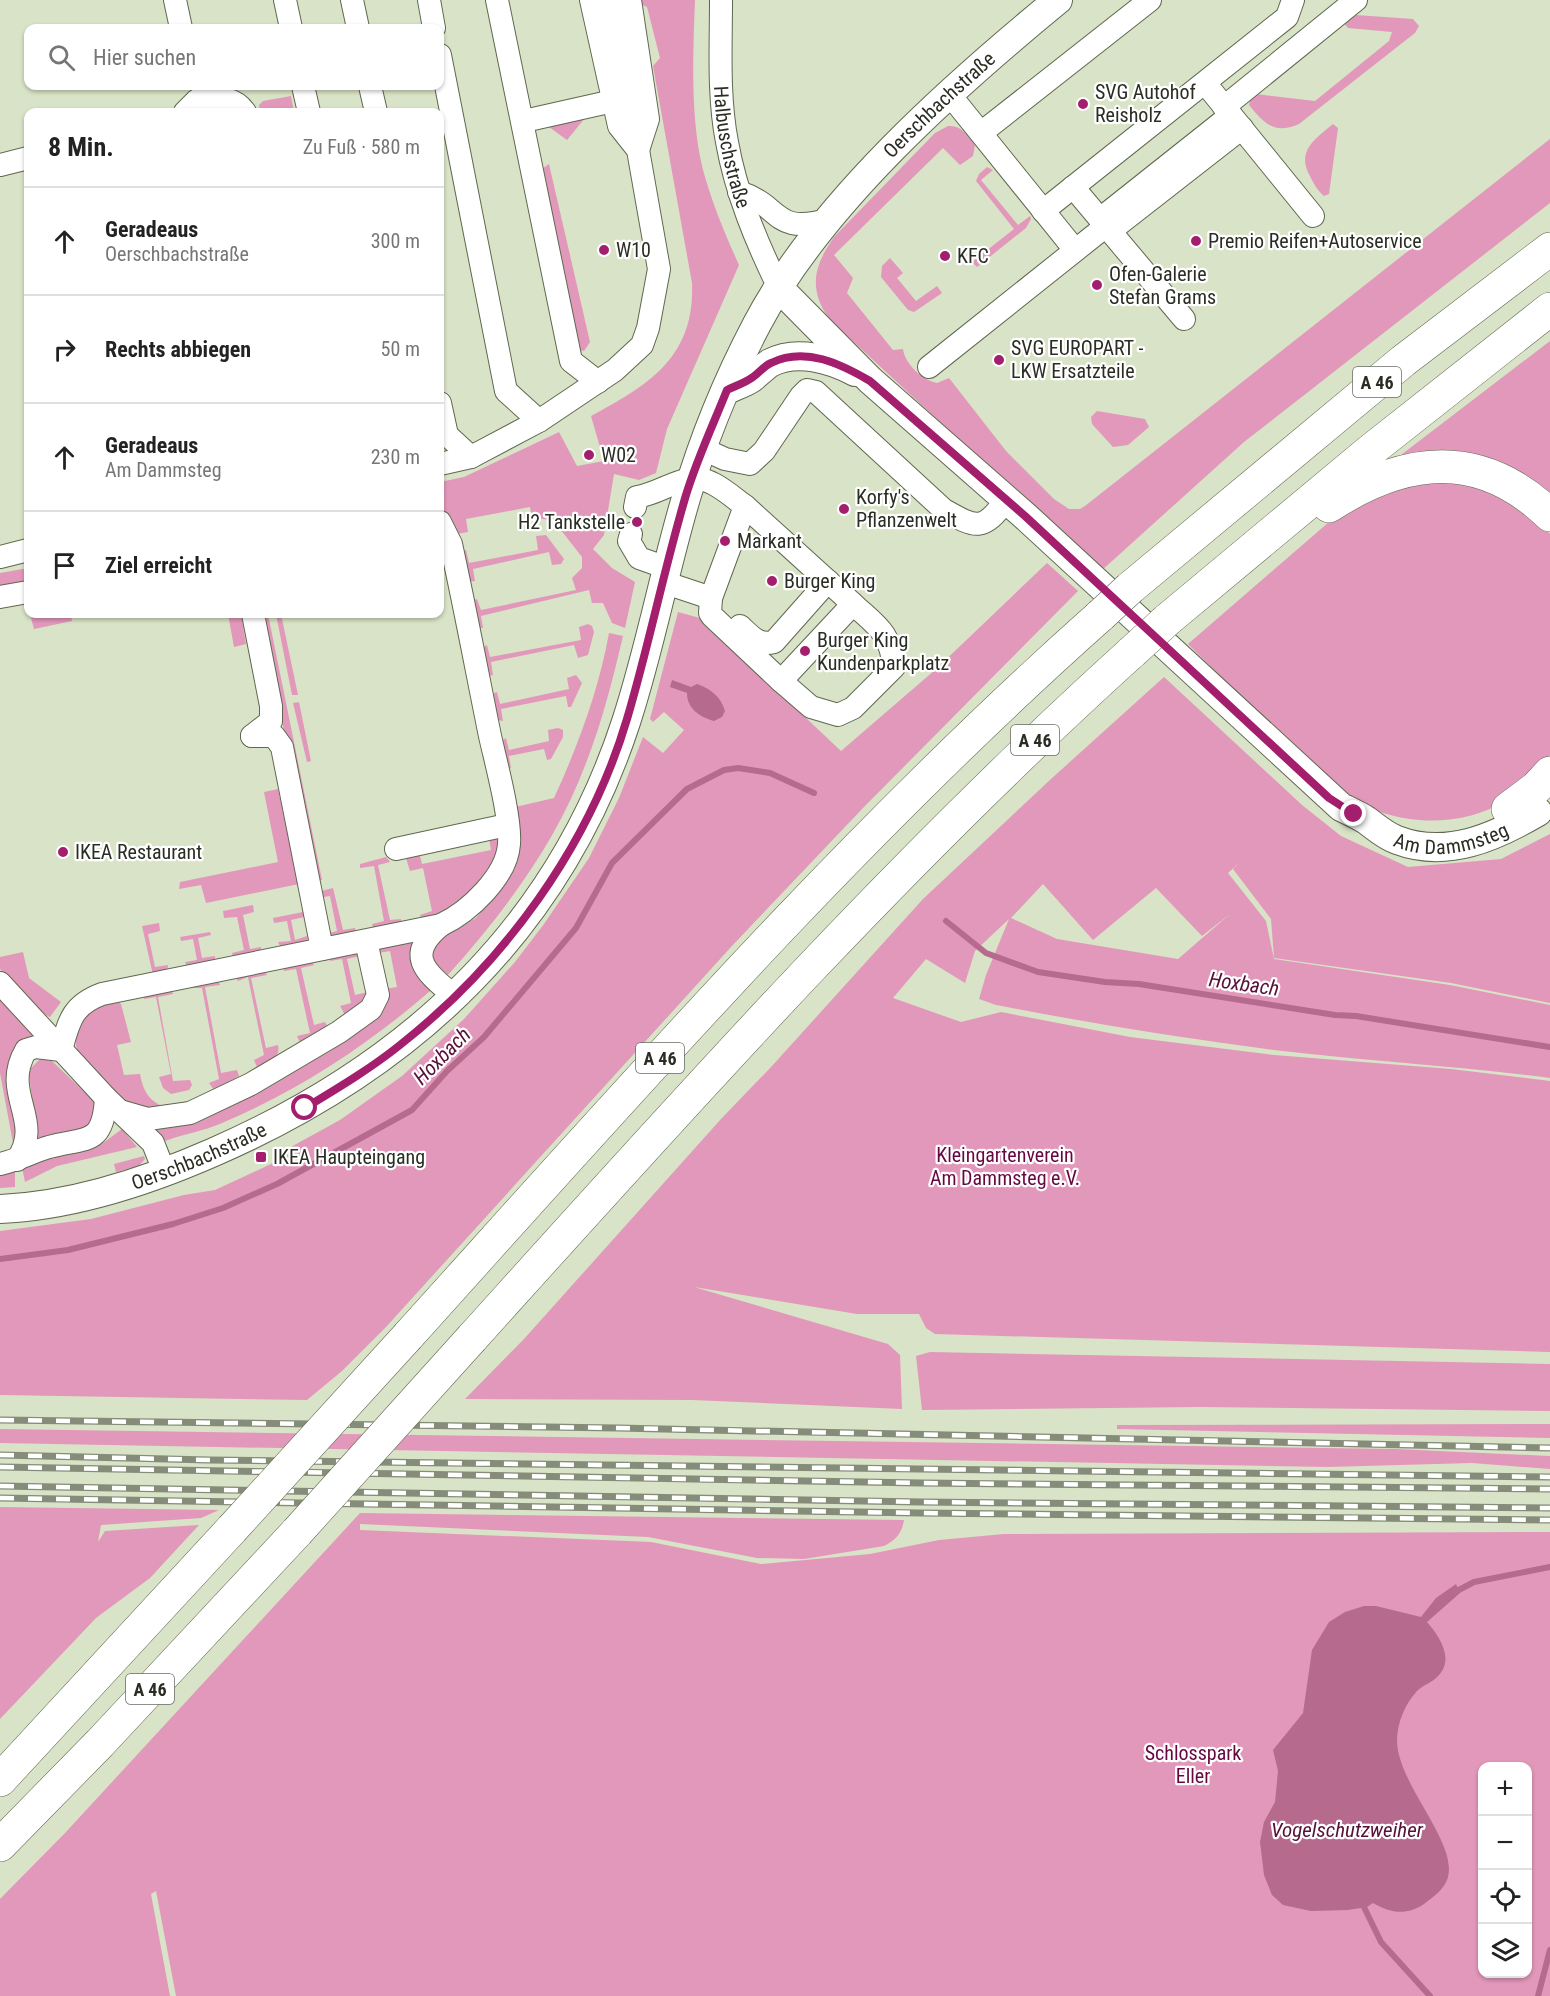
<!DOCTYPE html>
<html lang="de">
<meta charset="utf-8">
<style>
body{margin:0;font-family:"Roboto Condensed",sans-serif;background:#f6f6f6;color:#222}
.controls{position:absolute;right:18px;bottom:18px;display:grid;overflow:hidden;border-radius:12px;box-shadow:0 2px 4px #0004}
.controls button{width:54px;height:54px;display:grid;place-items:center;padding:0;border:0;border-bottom:2px solid #e0e0e0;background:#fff;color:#222;font:30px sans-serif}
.stop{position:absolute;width:18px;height:18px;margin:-14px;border:4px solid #a31f6d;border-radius:50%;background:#fff}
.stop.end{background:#a31f6d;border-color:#fff;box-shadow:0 2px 6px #0008}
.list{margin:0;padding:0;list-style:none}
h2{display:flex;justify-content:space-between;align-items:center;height:78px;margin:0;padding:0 24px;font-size:26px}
h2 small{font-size:20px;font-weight:400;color:#767676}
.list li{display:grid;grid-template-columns:39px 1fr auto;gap:18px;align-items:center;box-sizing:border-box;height:108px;padding:0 24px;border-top:2px solid #e0e0e0}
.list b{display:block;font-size:22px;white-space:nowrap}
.list p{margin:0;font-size:20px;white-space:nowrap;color:#767676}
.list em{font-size:20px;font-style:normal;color:#767676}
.icon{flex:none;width:33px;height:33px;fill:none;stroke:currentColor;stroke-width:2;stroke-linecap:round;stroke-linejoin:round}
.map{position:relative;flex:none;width:1550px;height:1996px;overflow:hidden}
.search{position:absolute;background:#fff;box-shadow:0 2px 4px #0004;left:24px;top:24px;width:420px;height:66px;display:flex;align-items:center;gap:15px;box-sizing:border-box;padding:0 21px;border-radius:12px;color:#767676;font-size:22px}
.panel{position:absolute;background:#fff;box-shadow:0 2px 4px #0004;left:24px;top:108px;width:420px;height:510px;border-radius:12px}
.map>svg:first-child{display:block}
</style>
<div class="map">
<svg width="1550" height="1996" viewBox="0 0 1550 1996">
<rect width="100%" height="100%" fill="#d9e3c7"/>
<!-- green -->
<g fill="#e298ba" fill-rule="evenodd">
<path d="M639 0H695C693 52 690 119 703 170 712 203 725 234 739 265L667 429 656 473 639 480 614 474 604 535 593 549 612 568 635 582 625 628 612 623 603 603H592L589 590 481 616 483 628H479L474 600 477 599 481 610 576 590 572 578 582 568V557L553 520 532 518 530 507 466 519 468 532 457 534 451 519 440 509V482L464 477 559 432 577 466 604 461 591 416C649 385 695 357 692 283L653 66 660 58 647 7 640 4Z"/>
<path d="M1356 15 1413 19 1419 26 1415 33 1299 124C1274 135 1264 123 1249 105L1251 97 1256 94 1315 101 1389 41 1392 32 1348 28 1344 23Z"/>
<path d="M291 96 294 112H260L259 105 263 101Z"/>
<path d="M585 118 567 140 549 127Z"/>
<path d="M1333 124 1338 128 1329 194 1324 196C1317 190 1314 184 1310 176 1296 151 1315 139 1333 124Z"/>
<path d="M948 126C962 125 967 135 975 145L973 156 960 165 943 148 834 255 853 278 847 293 893 350 903 349C905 364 922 380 937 383L949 378 1006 451 1054 499 1069 509H1080L1085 506 1550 139V203L1244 442 1101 571 831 321C808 291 813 267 834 237L935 133Z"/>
<path d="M549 164 590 342 584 351 580 350 542 169Z"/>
<path d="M987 167 993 170 981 180 1018 225 1030 216 1031 219 1026 228 977 267 972 262 1014 229 976 181 979 174Z"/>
<path d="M890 258 903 273 897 278 916 301 937 286 942 293 914 312 908 310 881 277 882 266Z"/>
<path d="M1550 341V504L1397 458Z"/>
<path d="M1097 411 1145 419 1149 427 1128 445 1113 447 1092 424 1091 417Z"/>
<path d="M1405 480 1485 485 1539 520 1550 534V759C1537 772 1523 790 1507 800 1459 830 1389 827 1343 792 1324 777 1307 759 1289 743 1254 711 1221 677 1188 644L1329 522Z"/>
<path d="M546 535 564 559 561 564 552 565 549 552 473 569 475 581 467 582 462 552 466 550 469 563 538 550 536 536Z"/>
<path d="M1047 563 1078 591 863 808 731 947 386 1327 342 1371 307 1400 0 1395V1231L91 1219 184 1195 215 1190 271 1164 289 1148 340 1120 402 1076 464 1019 515 962 544 924 589 858 619 798 643 737 663 753 684 730 664 712 653 722 650 719 678 612 700 618 841 751 935 670Z"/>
<path d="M28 568V585L0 590V573Z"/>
<path d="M30 614H71L72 621 34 629Z"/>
<path d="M228 614H241L246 644 234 647Z"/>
<path d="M260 614H268L322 880 315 881Z"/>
<path d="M276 614H281L298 695H292Z"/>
<path d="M588 624 592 626 594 632 588 655 578 658 574 645 491 662 493 675 489 676 482 648 487 645 490 657 581 640 579 627Z"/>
<path d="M609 633 623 636C613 679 602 722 586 763 557 842 503 914 447 976L437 972 430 949 446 933 458 929 476 918 497 891 511 808 554 798C578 746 599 689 609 633Z"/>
<path d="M576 675 582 683 571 707H568L566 696 501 709 503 721 497 720 492 694 497 692 500 704 569 689 567 678Z"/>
<path d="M1164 677 1302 805 1341 836 1408 867 1501 859 1550 834V1003L1451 983 1274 958 1271 919 1233 869 1240 862 1228 873 1266 921 1274 959 1450 985 1550 1005V1078C1458 1066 1366 1061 1274 1050 1181 1038 1089 1023 996 1005L979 999 986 975 1009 919 975 951 965 983 926 959 893 998 961 1022 1001 1012 1130 1037 1274 1055 1451 1069 1550 1081V1352L935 1334 926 1328 919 1314H857L694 1287 888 1344 900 1355 902 1409 692 1400 465 1399 524 1339 721 1119 772 1066 923 899 1051 779ZM1043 884 1093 940 1156 888 1202 936 1230 914 1178 959 1057 939 1011 918Z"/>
<path d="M299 702 311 761 307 762 293 703Z"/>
<path d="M558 728 563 730V737L551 759 547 760 544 749 509 756 511 768 508 769 500 742 506 738 509 750 549 741 548 730Z"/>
<path d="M278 789 299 884 206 903 201 885 179 889 180 882 278 862 264 792Z"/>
<path d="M489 838H498L502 850 475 890 451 912 421 918 420 915 432 911 423 868 410 871 406 858 419 852 422 864 491 850Z"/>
<path d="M386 857 390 862 378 865 390 920 401 919V924L373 928 372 924 384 921 374 866 360 868V864Z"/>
<path d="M333 888 343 930 355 928 356 932 330 941 325 934 337 931 330 896 318 898 317 892Z"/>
<path d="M253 905 254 912 243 915 250 949 261 947V949L257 955 233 957 232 953 244 950 237 917 224 918 223 911Z"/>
<path d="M303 912 304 917 291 920 295 940 307 936 308 943 281 948 278 942 291 941 287 921 274 923 273 918Z"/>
<path d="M159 923 160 931 148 934 155 967 168 965 167 972 153 975 142 926Z"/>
<path d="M210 932 211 935 198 938 202 958 215 956V962L188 969 185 962 197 960 193 939 181 941 180 937Z"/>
<path d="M415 938 430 991C368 1045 298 1091 222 1123 204 1131 184 1134 165 1141L147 1125 267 1086 330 1051 384 1010 385 989 397 987 390 951 378 953 376 950Z"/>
<path d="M353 950 360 956 347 959 355 995 368 992 369 997 345 1015 340 1006 351 1003 342 959 330 961V957Z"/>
<path d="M23 952 29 978 61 1002 50 1017 35 1010 0 969V957Z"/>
<path d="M312 962 314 965 301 968 314 1025 325 1022 327 1026 300 1043 297 1036 310 1033 296 969 284 971 283 968Z"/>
<path d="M264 970 267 975 251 978 266 1048 278 1045C281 1058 268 1064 257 1067L254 1060 264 1055 248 977 238 981 236 978Z"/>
<path d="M218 980 220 985 205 987 221 1073 237 1070 239 1076 214 1090 209 1083 219 1079 202 988H190Z"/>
<path d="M171 989 173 994 158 997 173 1081 190 1080 192 1085 189 1090 171 1094 163 1088 159 1077 171 1074 156 997 144 999V995Z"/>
<path d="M0 994 40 1038C32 1044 19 1049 13 1056 0 1075 22 1118 13 1143L0 1073Z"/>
<path d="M115 998 121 1004 131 1042 117 1045 124 1075 140 1074C143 1089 147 1099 162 1106L155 1114 124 1103 80 1057 76 1046 75 1032 83 1014Z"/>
<path d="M40 1059 52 1061 95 1102 92 1131 39 1144 29 1076 31 1068Z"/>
<path d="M122 1129 137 1147 57 1166 25 1182 22 1167 103 1143Z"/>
<path d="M144 1156 145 1159 139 1166 116 1172 114 1164Z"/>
<path d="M15 1171V1187L0 1188V1173Z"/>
<path d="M930 1352 1550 1364V1411L1199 1407 922 1410 916 1356Z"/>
<path d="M1546 1424H1550V1438L1117 1429V1425Z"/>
<path d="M0 1429 1396 1449 1550 1456V1469L1472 1463 1328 1467 0 1443Z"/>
<path d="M0 1507 219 1510 201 1518 101 1525 98 1542 105 1531 199 1525 150 1578 96 1618 0 1719Z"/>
<path d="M360 1513 904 1520C902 1533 896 1540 884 1546L804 1559 757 1558 648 1537 360 1524V1530L651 1542 761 1564 870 1554 939 1540 1004 1534 1550 1532V1996H176L156 1891 151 1894 170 1996H0V1899L65 1833ZM1482 1766H1528V1974H1482Z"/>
</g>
<!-- water -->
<g fill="#b66a8e">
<path d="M672 680 691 687 697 684C711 689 721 697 725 711L722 717 714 721C700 717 687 709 687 693L670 687Z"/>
<path d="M1456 1584 1460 1593 1427 1622C1440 1637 1456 1661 1436 1678 1431 1683 1423 1685 1417 1691 1405 1704 1397 1723 1397 1741 1398 1785 1457 1841 1448 1877 1445 1889 1433 1897 1424 1904 1406 1916 1391 1913 1373 1903L1367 1907 1348 1910 1311 1911 1283 1905 1272 1895 1264 1875 1260 1842 1264 1822 1275 1802 1278 1771 1273 1750 1303 1713 1312 1650 1329 1622 1345 1612 1364 1606H1376L1421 1617 1436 1598Z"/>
</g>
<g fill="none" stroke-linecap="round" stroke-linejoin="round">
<!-- stream -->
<g stroke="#b66a8e" stroke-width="6">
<path d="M946 921 986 953 1038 972 1105 982 1139 984 1335 1015 1356 1016 1550 1047"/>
<path d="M0 1259 68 1250 173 1224 223 1208 277 1184 412 1110 447 1071 484 1037 576 928 612 863 687 789 724 770 738 768 770 773 814 793"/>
<path d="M1453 1593 1474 1582 1550 1567"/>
<path d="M1361 1901 1381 1942 1430 1996"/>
<path d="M1538 1996 1550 1950"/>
</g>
<defs>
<g id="minor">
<path d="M175 0 181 28"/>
<path d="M285 0 291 28"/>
<path d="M352 0 358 28"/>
<path d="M429 0 434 28"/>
<path d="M497 0 571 361 598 382"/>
<path d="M611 0 632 119"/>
<path d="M630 0 648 119 638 150"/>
<path id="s1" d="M721 0C721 47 718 96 727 142 736 193 756 241 779 288"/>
<path d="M440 55 506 391 539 421"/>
<path d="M1205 83 1313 216"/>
<path d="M303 86 309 112"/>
<path d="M370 86 376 112"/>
<path d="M950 95 1075 250"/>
<path d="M1224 107 1356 0"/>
<path d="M185 112 197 100C216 99 232 94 245 112"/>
<path d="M524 121 613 101"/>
<path d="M981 133 1150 0"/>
<path d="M0 165 28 158"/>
<path d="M1073 187 1184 319"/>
<path d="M739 192C783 206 772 236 830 219"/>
<path d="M1043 211 1287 17 1293 0"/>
<path d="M1100 219 1231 115"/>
<path d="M1110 231 1242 128"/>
<path d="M929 367 1106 226"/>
<path d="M440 403 447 435 471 457"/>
<path d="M703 449 725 459 750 464 764 451 801 396 807 390 816 392 944 510C976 528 983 532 1006 500"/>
<path d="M440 464 471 457 539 421 615 370 642 345 648 328 659 269 638 150 619 126 591 0"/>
<path d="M635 507 637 497C656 494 672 482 690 479 709 475 731 496 745 506L711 598 663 582"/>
<path d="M631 534 629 541 639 558 667 568"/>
<path d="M0 557 28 550"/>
<path d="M0 597 28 592"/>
<path d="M711 598 710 613 712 616 781 681 853 604 745 506"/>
<path d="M740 626C751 636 758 646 774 642L828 581"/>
<path d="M781 681 811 707 838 715 853 708 894 667C890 632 878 627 853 604"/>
<path d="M252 736H274L282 747 322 949"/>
<path d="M252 736 271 721V706L253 614"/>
<path d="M396 849 507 825"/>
<path d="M441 925C403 956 427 973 455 997"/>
<path d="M0 983 106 1098 153 1143 164 1171"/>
<path d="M61 1050C69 1021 72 1005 102 994L441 925C469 912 507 876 509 844 511 818 496 763 490 736 477 672 465 608 451 544L440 522"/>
<path d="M120 1111 148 1119 190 1113 251 1084 339 1032 371 1009 378 995 366 941"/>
<path d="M17 1160C45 1120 0 1094 26 1050L36 1047 61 1050"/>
<path d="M0 1164C18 1160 32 1152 49 1147 87 1137 103 1146 106 1098"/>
</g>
<g id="major">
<path id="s2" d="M779 288 870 380 1025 516 1341 807C1349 811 1358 815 1366 820 1376 827 1384 835 1397 840 1447 859 1495 837 1538 812"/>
<path d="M727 390C735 386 745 383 752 378 758 373 764 367 770 363 797 349 831 359 855 372"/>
<path id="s3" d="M0 1209C72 1206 148 1181 214 1152 411 1066 558 930 626 722 650 649 664 572 686 498 703 440 728 379 757 324 820 204 953 86 1058 0"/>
</g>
<g id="highway">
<path d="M1329 506C1406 456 1480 448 1550 515"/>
<path d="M1130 588 1403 361 1550 249"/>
<path d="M1167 620 1370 451 1550 309"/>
<path d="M1508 809 1536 788 1550 773"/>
<path d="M408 1336C631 1089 851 837 1101 615"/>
<path d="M472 1338C685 1102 896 865 1132 652"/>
<path d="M0 1780 232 1529"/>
<path d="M0 1845 100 1743 297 1532"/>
</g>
</defs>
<!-- minor casing -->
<use href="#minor" stroke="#5f684f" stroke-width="24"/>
<!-- major casing -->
<use href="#major" stroke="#5f684f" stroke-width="30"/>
<!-- highway casing -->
<use href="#highway" stroke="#5f684f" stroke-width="34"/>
<!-- minor -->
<use href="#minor" stroke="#fff" stroke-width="22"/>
<!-- major -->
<use href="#major" stroke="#fff" stroke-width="28"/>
<!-- highway -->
<use href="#highway" stroke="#fff" stroke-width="33"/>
<defs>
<g id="rail">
<path d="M0 1420 618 1428 1550 1448"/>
<path d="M0 1455 209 1460 1550 1477"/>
<path d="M0 1467 921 1483 1550 1489"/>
<path d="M0 1486 921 1502 1550 1508"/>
<path d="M0 1498 920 1513 1550 1520"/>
</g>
</defs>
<!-- rail casing -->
<use href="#rail" stroke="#858c79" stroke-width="7"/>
<!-- rail -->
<use href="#rail" stroke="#fff" stroke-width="4.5" stroke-dasharray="14" stroke-linecap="butt"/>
<defs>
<g id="highway-bridge">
<path d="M1101 615 1130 588"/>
<path d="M1132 652 1167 620"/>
<path d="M232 1529 408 1336"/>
<path d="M297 1532 472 1338"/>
</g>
</defs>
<!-- highway-bridge casing -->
<use href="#highway-bridge" stroke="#5f684f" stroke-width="34" stroke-linecap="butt"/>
<!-- highway-bridge -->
<use href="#highway-bridge" stroke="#fff" stroke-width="33"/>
</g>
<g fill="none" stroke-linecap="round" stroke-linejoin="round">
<!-- route -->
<path stroke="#a31f6d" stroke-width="8" d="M305 1108C338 1088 370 1069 400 1045 504 963 589 847 627 719 649 645 664 569 686 495 697 459 713 425 727 390 735 386 745 383 753 377 759 373 764 366 771 363 805 346 841 364 870 381L1025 516 1329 798 1354 814"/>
</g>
<!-- markers -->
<g fill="#a31f6d" stroke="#fff" stroke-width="2">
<circle cx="1083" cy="104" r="6"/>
<circle cx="1196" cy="241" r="6"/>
<circle cx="604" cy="250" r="6"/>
<circle cx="945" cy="256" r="6"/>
<circle cx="1097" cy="285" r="6"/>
<circle cx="999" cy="360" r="6"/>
<circle cx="589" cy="455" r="6"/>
<circle cx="844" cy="509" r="6"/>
<circle cx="637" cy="522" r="6"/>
<circle cx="725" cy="541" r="6"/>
<circle cx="772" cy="581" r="6"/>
<circle cx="805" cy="651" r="6"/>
<circle cx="63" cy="852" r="6"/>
<rect x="255" y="1151" width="12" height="12" rx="3"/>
</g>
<g text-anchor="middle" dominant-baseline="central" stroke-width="4.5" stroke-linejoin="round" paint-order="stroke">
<!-- shield labels -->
<g fill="#fff" stroke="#6a6c65" stroke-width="1.5">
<rect x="1353" y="367" width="48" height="30" rx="4.5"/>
<rect x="1011" y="725" width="48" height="30" rx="4.5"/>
<rect x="636" y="1043" width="48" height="30" rx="4.5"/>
<rect x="126" y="1674" width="48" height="30" rx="4.5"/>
</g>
<g font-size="18" font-weight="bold" fill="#2a2d23">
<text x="1377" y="382">A 46</text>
<text x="1035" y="740">A 46</text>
<text x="660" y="1058">A 46</text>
<text x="150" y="1689">A 46</text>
</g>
<!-- poi labels -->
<g font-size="20" fill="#2a2d23" stroke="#fff" text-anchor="start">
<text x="1095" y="92">SVG Autohof<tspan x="1095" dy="23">Reisholz</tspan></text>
<text x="1208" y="241">Premio Reifen+Autoservice</text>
<text x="616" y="250">W10</text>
<text x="957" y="256">KFC</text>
<text x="1109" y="274">Ofen-Galerie<tspan x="1109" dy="23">Stefan Grams</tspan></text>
<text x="1011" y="348">SVG EUROPART -<tspan x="1011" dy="23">LKW Ersatzteile</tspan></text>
<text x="601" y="455">W02</text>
<text x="856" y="497">Korfy's<tspan x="856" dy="23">Pflanzenwelt</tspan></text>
<text x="625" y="522" text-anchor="end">H2 Tankstelle</text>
<text x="737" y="541">Markant</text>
<text x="784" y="581">Burger King</text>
<text x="817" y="640">Burger King<tspan x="817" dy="23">Kundenparkplatz</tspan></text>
<text x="75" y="852">IKEA Restaurant</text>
<text x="273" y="1157">IKEA Haupteingang</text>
</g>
<!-- street labels -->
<g font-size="20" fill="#2a2d23" stroke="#fff">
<text stroke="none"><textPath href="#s3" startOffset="1544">Oerschbachstraße</textPath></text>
<text stroke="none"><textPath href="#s1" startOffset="148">Halbuschstraße</textPath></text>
<text stroke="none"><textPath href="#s2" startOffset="886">Am Dammsteg</textPath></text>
<text stroke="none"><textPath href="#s3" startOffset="207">Oerschbachstraße</textPath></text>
</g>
<!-- park labels -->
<g font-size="20" fill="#670742" stroke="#fff">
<text x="1005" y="1155">Kleingartenverein<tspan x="1005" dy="23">Am Dammsteg e.V.</tspan></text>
<text x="1193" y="1753">Schlosspark<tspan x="1193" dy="23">Eller</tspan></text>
</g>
<!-- water labels -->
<g font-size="21" font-style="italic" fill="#571139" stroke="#fff">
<text transform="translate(1244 984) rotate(8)">Hoxbach</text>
<text transform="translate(442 1056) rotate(-45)">Hoxbach</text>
<text x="1347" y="1830">Vogelschutzweiher</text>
</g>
</g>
</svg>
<div class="controls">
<button>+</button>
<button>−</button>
<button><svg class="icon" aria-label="locate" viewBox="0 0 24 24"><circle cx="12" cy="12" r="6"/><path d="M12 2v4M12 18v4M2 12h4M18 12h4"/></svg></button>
<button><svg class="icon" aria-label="layers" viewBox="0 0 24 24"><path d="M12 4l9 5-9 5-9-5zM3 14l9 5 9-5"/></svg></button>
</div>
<div class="stop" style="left:305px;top:1108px"></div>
<div class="stop end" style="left:1354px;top:814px"></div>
<div class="search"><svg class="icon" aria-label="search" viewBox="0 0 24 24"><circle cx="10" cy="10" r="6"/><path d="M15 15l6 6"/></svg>Hier suchen</div>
<section class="panel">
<h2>8 Min.<small>Zu Fuß · 580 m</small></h2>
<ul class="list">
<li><svg class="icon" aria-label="ahead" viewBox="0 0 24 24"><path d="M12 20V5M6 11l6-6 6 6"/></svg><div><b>Geradeaus</b><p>Oerschbachstraße</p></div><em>300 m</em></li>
<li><svg class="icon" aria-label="right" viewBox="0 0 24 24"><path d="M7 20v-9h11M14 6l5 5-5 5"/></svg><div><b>Rechts abbiegen</b></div><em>50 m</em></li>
<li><svg class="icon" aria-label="ahead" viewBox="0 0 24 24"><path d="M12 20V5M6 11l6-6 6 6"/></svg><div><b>Geradeaus</b><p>Am Dammsteg</p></div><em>230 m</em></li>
<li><svg class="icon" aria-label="arrive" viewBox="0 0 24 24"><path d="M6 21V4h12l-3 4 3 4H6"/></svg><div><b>Ziel erreicht</b></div></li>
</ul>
</section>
</div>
